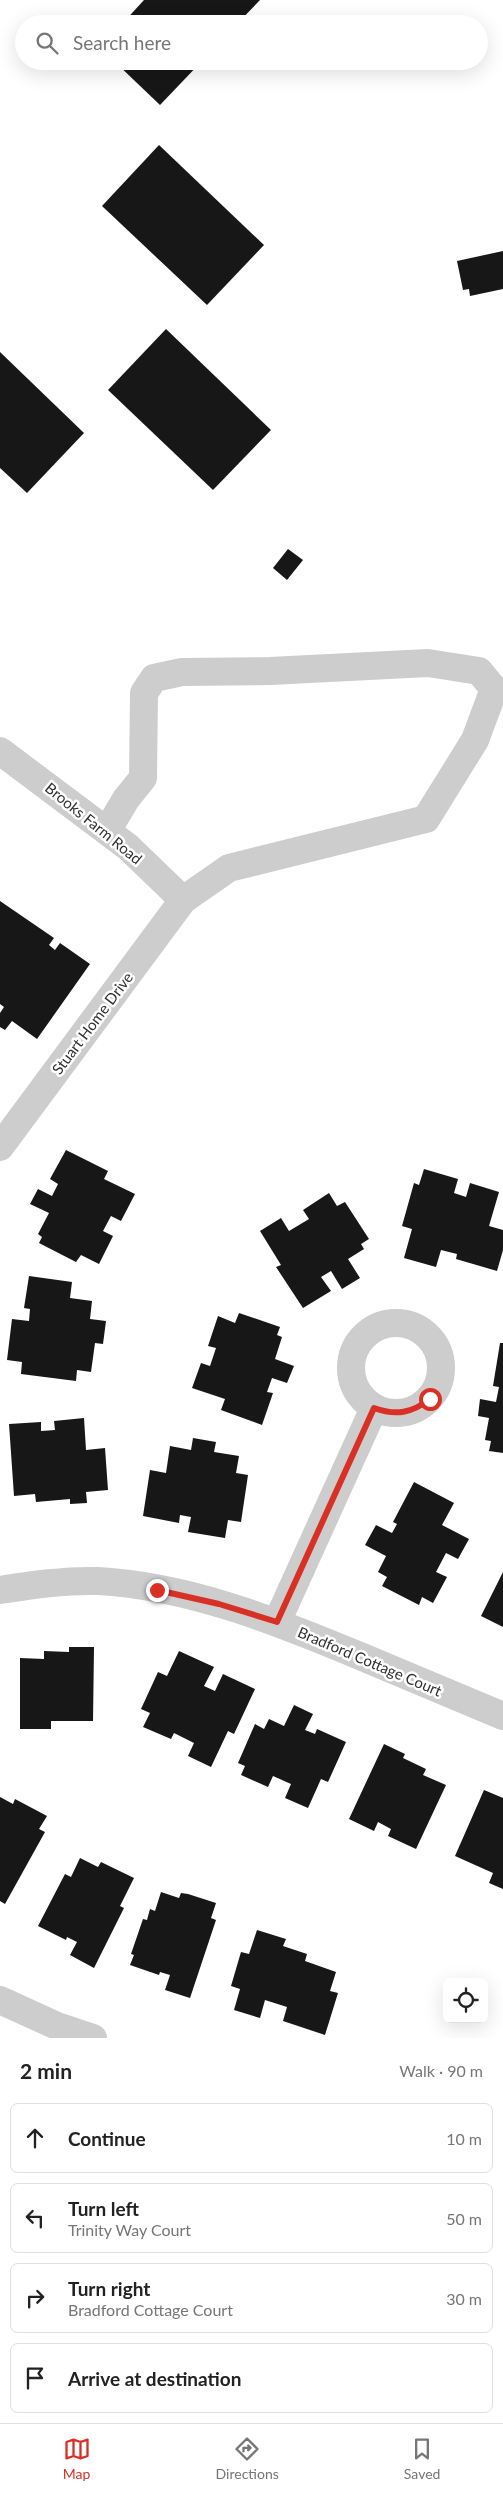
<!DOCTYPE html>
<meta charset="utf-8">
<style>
body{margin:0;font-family:Lato,sans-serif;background:#f2f2f2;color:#222}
.controls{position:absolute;right:15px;bottom:15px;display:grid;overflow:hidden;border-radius:8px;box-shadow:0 5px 20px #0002}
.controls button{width:45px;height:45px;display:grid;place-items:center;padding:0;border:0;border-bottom:1px solid #e0e0e0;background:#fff;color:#222;font:25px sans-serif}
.stop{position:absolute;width:15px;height:15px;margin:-11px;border:4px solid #d93025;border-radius:50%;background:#fff}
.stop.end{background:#d93025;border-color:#fff;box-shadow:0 1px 5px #0008}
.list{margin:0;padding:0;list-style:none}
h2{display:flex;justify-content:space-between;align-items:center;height:65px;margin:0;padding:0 20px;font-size:21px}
h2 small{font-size:16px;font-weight:400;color:#767676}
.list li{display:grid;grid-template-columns:32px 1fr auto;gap:15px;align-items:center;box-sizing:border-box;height:70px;margin:0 10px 10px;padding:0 10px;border:1px solid #e0e0e0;border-radius:8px}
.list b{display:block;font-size:19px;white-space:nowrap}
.list p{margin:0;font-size:16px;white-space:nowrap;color:#767676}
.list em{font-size:16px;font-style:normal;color:#767676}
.icon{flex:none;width:28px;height:28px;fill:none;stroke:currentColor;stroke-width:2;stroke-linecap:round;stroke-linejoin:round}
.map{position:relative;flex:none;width:503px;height:2038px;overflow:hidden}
.search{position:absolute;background:#fff;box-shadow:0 5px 20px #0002;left:15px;right:15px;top:15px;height:55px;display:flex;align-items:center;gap:12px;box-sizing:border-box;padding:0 18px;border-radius:28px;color:#767676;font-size:19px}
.sheet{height:385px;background:#fff}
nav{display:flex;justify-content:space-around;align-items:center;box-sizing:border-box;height:70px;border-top:1px solid #e0e0e0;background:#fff;font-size:14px;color:#767676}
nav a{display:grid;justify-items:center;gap:2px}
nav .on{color:#d93025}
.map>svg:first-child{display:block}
</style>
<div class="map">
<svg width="503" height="2038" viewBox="0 0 503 2038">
<rect width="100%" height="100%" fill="#fff"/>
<!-- building -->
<g fill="#171717">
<path d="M144 0H260L237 24H122Z"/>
<path d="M114 61H202L160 105Z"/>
<path d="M159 145 264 245 207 305 102 206Z"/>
<path d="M503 251V289L470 296 469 289 463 290 457 261Z"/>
<path d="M166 329 271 430 213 490 108 390Z"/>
<path d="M0 352 84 433 27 493 0 468Z"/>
<path d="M288 549 303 560 287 580 273 568Z"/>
<path d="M0 901 54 938 49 945 55 950 60 943 90 964 37 1039 12 1021 5 1030 0 1027V1013L4 1007 0 1004Z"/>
<path d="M66 1150 108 1171 104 1179 135 1194 121 1221 111 1216 103 1231 113 1236 99 1264 81 1255 76 1262 39 1243 42 1237 38 1234 49 1213 30 1204 38 1189 52 1196 58 1184 50 1179Z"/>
<path d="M424 1169 458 1179 454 1193 466 1197 470 1183 499 1192 489 1226 503 1230V1250L497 1271 456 1259 457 1254 441 1250 436 1267 404 1258 412 1229 402 1226 414 1183 419 1185Z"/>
<path d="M329 1193 337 1206 345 1202 369 1239 361 1244 364 1249 348 1259 360 1278 342 1289 331 1271 321 1277 331 1291 303 1308 276 1267 281 1265 260 1231 281 1218 289 1231 309 1219 303 1210Z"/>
<path d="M29 1276 72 1282 70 1298 92 1301 90 1319 106 1321 103 1344 95 1343 91 1372 77 1370 76 1381 21 1374 22 1362 7 1360 12 1319 29 1321 30 1309 24 1308Z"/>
<path d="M239 1313 280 1327 277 1335 282 1337 275 1359 294 1366 287 1383 272 1378 267 1392 273 1393 262 1425 221 1410 225 1399 192 1388 201 1363 210 1366 216 1348 208 1346 218 1316 235 1323Z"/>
<path d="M500 1343H503V1453L489 1451 491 1441 485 1440 489 1418 478 1416 480 1399 496 1402 499 1387 493 1386Z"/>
<path d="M84 1418 86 1450 105 1448 108 1490 86 1492 87 1503 70 1504V1499L36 1502 35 1494 14 1496 9 1424 41 1422V1431L55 1430 54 1421Z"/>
<path d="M193 1438 216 1442 214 1452 239 1456 236 1473 248 1475 241 1522 228 1520 225 1538 188 1532 191 1517 180 1515 179 1523 143 1516 150 1470 166 1473 170 1446 191 1450Z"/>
<path d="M414 1482 454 1503 442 1525 469 1539 458 1559 446 1553 436 1572 447 1577 433 1603 422 1597 419 1605 382 1586 387 1577 378 1572 386 1556 365 1545 376 1525 392 1533 397 1524 393 1522Z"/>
<path d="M503 1572V1627L481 1616Z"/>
<path d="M69 1647H94L93 1721H51V1729H20V1658L44 1659V1651L69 1652Z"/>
<path d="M179 1651 214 1667 204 1686 215 1691 223 1674 255 1689 234 1734 228 1731 211 1767 188 1756 194 1743 174 1733 171 1739 143 1727 150 1713 141 1709 158 1672 167 1676Z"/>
<path d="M294 1705 313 1714 305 1730 315 1734 317 1729 346 1742 328 1782 321 1779 308 1808 285 1798 291 1784 273 1776 268 1787 241 1775 245 1766 238 1763 255 1724 264 1729 269 1719 284 1726Z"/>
<path d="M384 1744 405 1754 403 1758 426 1769 423 1775 446 1785 416 1849 388 1836 391 1829 378 1822 374 1831 349 1819Z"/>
<path d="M484 1790 503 1798V1889L489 1883 493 1873 455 1856Z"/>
<path d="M0 1797 13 1804 15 1799 47 1816 39 1829 45 1832 5 1904 0 1901Z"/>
<path d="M80 1858 98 1867 101 1862 134 1878 120 1906 124 1908 94 1968 70 1955 77 1942 67 1937 66 1940 38 1926 65 1874 71 1877Z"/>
<path d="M161 1892 179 1898 181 1893 188 1894 216 1903 211 1918 216 1920 190 1998 165 1990 170 1975 160 1972 159 1975 130 1965 134 1955 131 1954 143 1919 147 1920 150 1909 155 1911Z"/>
<path d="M257 1930 286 1939 283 1946 307 1954 305 1961 336 1972 330 1991 338 1993 325 2035 283 2021 287 2007 265 2000 260 2018 234 2010 240 1989 231 1986 241 1952 249 1954Z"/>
</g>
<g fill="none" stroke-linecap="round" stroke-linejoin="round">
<!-- minor -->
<g stroke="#cdcdcd" stroke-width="28">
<path d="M0 751 128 847 183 900"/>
<path d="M0 1147 183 900 229 868 426 819 475 740 494 689 479 671 428 663 270 671 182 672 154 678 144 693 143 778 126 799 107 831"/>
<circle cx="396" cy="1368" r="45"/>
<path d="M0 1590C32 1585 65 1580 98 1581 189 1586 276 1621 360 1656 407 1676 455 1696 503 1716"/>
<path d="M277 1622 374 1408"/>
<path d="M0 2000 57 2026 93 2038"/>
</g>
</g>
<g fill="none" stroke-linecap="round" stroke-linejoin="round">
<!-- route -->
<path stroke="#d93025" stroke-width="6" d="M157 1590 219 1604 277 1622 374 1408C396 1416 412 1413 430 1399"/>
</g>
<g text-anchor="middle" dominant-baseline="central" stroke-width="5" stroke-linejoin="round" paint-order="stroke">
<!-- street labels -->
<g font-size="15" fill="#303030" stroke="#fff">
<text transform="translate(94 823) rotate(39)">Brooks Farm Road</text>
<text transform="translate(92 1023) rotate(-53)">Stuart Home Drive</text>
<text transform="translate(370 1661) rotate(23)">Bradford Cottage Court</text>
</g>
</g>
</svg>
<div class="controls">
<button><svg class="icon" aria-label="locate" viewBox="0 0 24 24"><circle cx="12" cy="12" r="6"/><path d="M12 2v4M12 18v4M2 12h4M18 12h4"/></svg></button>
</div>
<div class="stop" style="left:430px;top:1399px"></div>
<div class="stop end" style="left:157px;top:1590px"></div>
<div class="search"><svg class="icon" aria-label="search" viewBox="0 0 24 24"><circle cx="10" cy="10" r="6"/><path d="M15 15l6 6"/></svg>Search here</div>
</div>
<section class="sheet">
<h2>2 min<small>Walk · 90 m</small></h2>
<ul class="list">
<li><svg class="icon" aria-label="ahead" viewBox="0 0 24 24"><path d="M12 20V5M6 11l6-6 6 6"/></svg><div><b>Continue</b></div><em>10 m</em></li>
<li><svg class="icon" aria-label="left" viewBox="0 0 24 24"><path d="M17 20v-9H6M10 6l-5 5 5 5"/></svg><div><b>Turn left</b><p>Trinity Way Court</p></div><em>50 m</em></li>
<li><svg class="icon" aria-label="right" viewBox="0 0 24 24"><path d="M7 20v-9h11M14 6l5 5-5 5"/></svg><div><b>Turn right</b><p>Bradford Cottage Court</p></div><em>30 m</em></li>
<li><svg class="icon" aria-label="arrive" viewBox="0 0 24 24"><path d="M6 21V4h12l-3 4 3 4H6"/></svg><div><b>Arrive at destination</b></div></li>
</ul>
</section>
<nav>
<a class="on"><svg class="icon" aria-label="map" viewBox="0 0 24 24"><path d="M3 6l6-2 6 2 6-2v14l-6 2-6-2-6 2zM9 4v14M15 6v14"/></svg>Map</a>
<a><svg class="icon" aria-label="directions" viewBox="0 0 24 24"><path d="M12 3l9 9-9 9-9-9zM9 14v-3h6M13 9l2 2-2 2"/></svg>Directions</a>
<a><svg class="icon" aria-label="saved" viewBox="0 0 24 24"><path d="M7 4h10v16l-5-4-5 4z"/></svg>Saved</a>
</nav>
